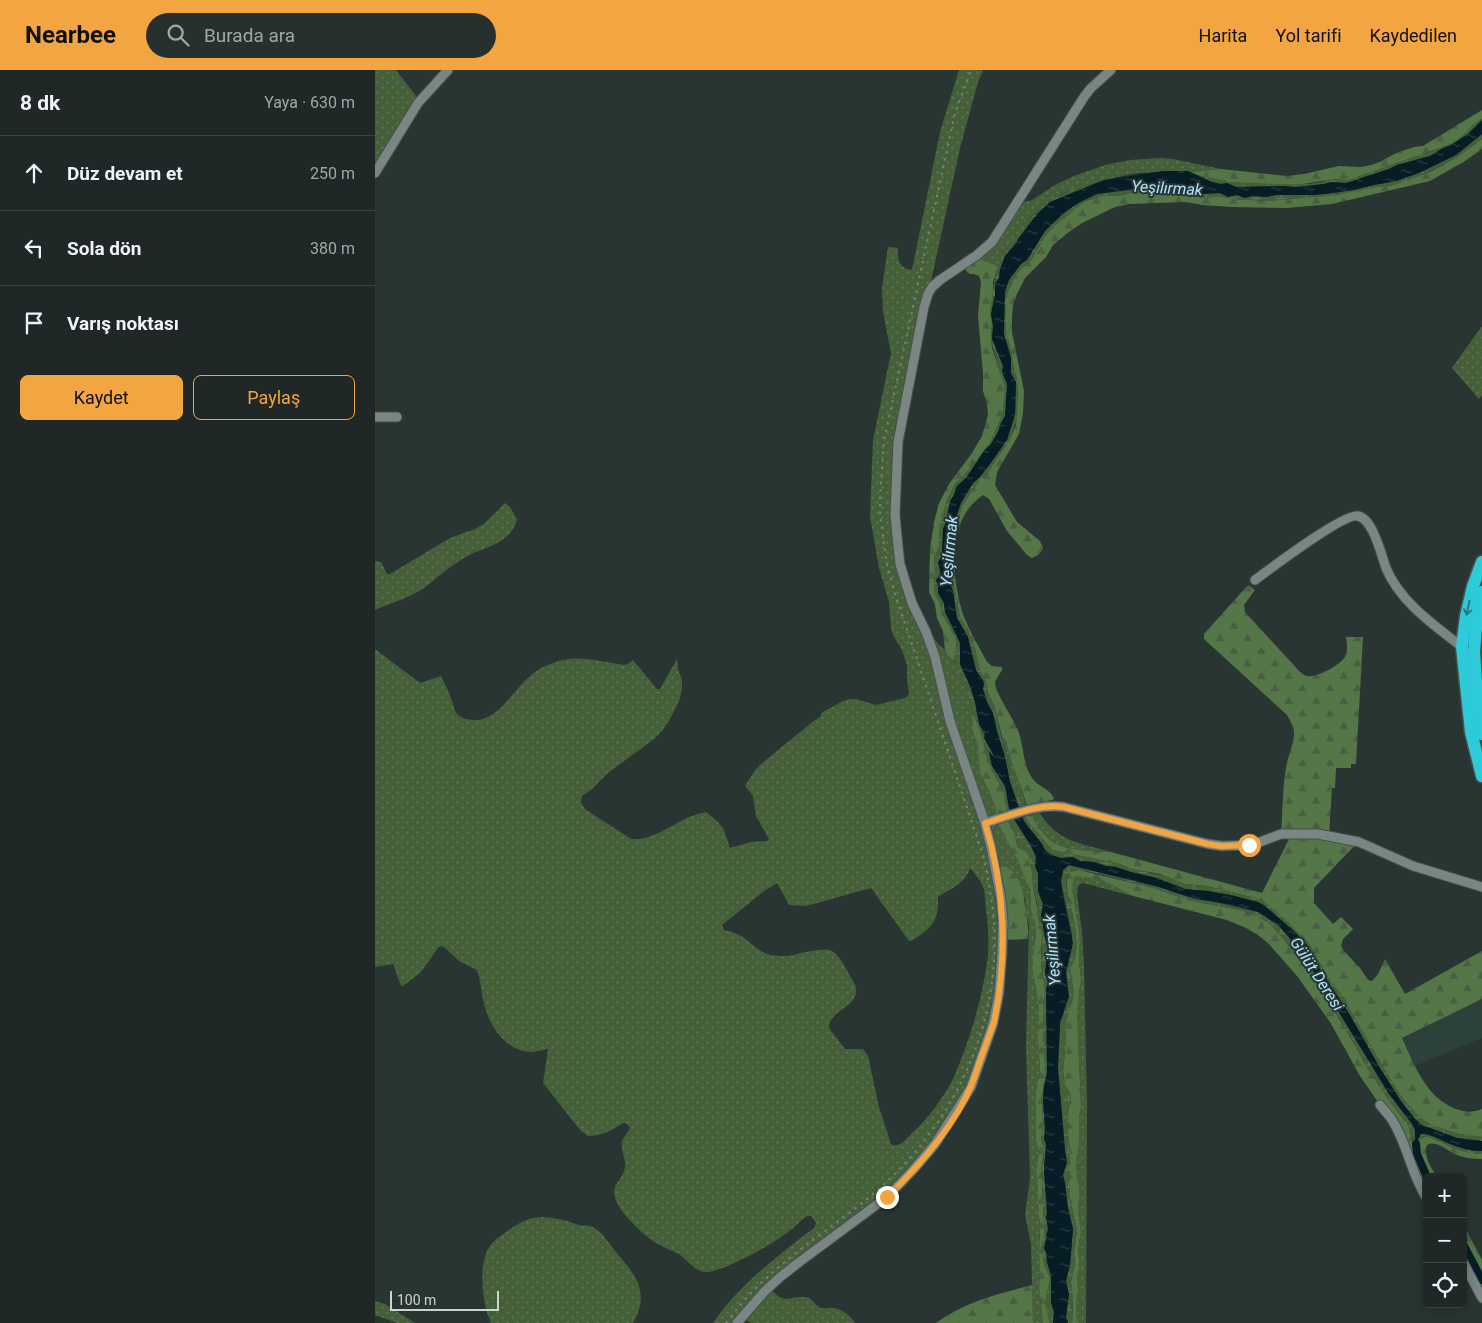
<!DOCTYPE html>
<html lang="tr">
<meta charset="utf-8">
<style>
body{margin:0;font-family:Roboto,sans-serif;background:#27302e;color:#f1f3f6}
.controls{position:absolute;right:15px;bottom:15px;display:grid;overflow:hidden;border-radius:8px;box-shadow:0 2px 12px #0003}
.controls button{width:45px;height:45px;display:grid;place-items:center;padding:0;border:0;border-bottom:1px solid #3c4443;background:#1f2826;color:#f1f3f6;font:25px sans-serif}
.scale{position:absolute;left:15px;bottom:12px;width:109px;box-sizing:border-box;padding-left:5px;border:2px solid #ccd4d2;border-top:0;font-size:14px;line-height:18px;white-space:nowrap;color:#ccd4d2;-webkit-text-stroke:4px #293532;paint-order:stroke}
.stop{position:absolute;width:15px;height:15px;margin:-11px;border:4px solid #f2a541;border-radius:50%;background:#fff}
.stop.end{background:#f2a541;border-color:#fff;box-shadow:0 1px 5px #0008}
.list{margin:0;padding:0;list-style:none}
h2{display:flex;justify-content:space-between;align-items:center;height:65px;margin:0;padding:0 20px;font-size:21px}
h2 small{font-size:16px;font-weight:400;color:#a1a6a7}
.list li{display:grid;grid-template-columns:32px 1fr auto;gap:15px;align-items:center;box-sizing:border-box;height:75px;padding:0 20px;border-top:1px solid #3c4443}
.list b{display:block;font-size:19px;white-space:nowrap}
.list em{font-size:16px;font-style:normal;color:#a1a6a7}
.actions{display:flex;gap:10px;padding:15px 20px}
.actions a{flex:1;padding:11px 0;border:1px solid #f2a541;border-radius:8px;text-align:center;font-size:18px;color:#f2a541}
.actions .main{background:#f2a541;color:#111}
.icon{flex:none;width:28px;height:28px;fill:none;stroke:currentColor;stroke-width:2;stroke-linecap:round;stroke-linejoin:round}
.map{position:relative;flex:none;width:1107px;height:1253px;overflow:hidden}
header{display:flex;align-items:center;gap:30px;box-sizing:border-box;height:70px;padding:0 25px;background:#f2a541;color:#111}
header strong{font-size:24px}
nav{display:flex;gap:28px;margin-inline-start:auto;font-size:18px}
.search{width:350px;height:45px;background:#27302e;display:flex;align-items:center;gap:12px;box-sizing:border-box;padding:0 18px;border-radius:28px;color:#a1a6a7;font-size:19px}
main{display:flex}
aside{flex:1;background:#1f2826}
.map>svg:first-child{display:block}
</style>
<header>
<strong>Nearbee</strong>
<div class="search"><svg class="icon" aria-label="search" viewBox="0 0 24 24"><circle cx="10" cy="10" r="6"/><path d="M15 15l6 6"/></svg>Burada ara</div>
<nav><a>Harita</a><a>Yol tarifi</a><a>Kaydedilen</a></nav>
</header>
<main>
<aside>
<h2>8 dk<small>Yaya · 630 m</small></h2>
<ul class="list">
<li><svg class="icon" aria-label="ahead" viewBox="0 0 24 24"><path d="M12 20V5M6 11l6-6 6 6"/></svg><div><b>Düz devam et</b></div><em>250 m</em></li>
<li><svg class="icon" aria-label="left" viewBox="0 0 24 24"><path d="M17 20v-9H6M10 6l-5 5 5 5"/></svg><div><b>Sola dön</b></div><em>380 m</em></li>
<li><svg class="icon" aria-label="arrive" viewBox="0 0 24 24"><path d="M6 21V4h12l-3 4 3 4H6"/></svg><div><b>Varış noktası</b></div></li>
</ul>
<div class="actions"><a class="main">Kaydet</a><a>Paylaş</a></div>
</aside>
<div class="map">
<svg width="1107" height="1253" viewBox="0 0 1107 1253">
<defs>
<pattern id="green-dots" width="8" height="8" patternUnits="userSpaceOnUse" patternTransform="scale(1.25)"><rect width="8" height="8" fill="#456039"/><path d="M2 2h.1M6 6h.1" fill="none" stroke="#5f7655" stroke-width="1.8" stroke-linecap="round"/></pattern>
<pattern id="forest-firs" width="22" height="20" patternUnits="userSpaceOnUse" patternTransform="scale(1.25)"><rect width="22" height="20" fill="#557647"/><path d="M5 1l3.5 6h-7zM16 11l3.5 6h-7z" fill="#4a5e43"/></pattern>
<pattern id="wetland-marsh" width="20" height="14" patternUnits="userSpaceOnUse" patternTransform="scale(1.25)"><rect width="20" height="14" fill="#456039"/><path d="M1 5h8M5 5V1M11 12h8M15 12V8" fill="none" stroke="#5f7655"/></pattern>
<pattern id="water-ripples" width="26" height="14" patternUnits="userSpaceOnUse" patternTransform="scale(1.25)"><rect width="26" height="14" fill="#071d25"/><path d="M2 4q2-2 4 0t4 0M15 11q2-2 4 0t4 0" fill="none" stroke="#2a3d44"/></pattern>
</defs>
<rect width="100%" height="100%" fill="#293532"/>
<!-- built -->
<path fill="#2c403c" d="M1107 929V968L1040 996 1027 968Z"/>
<!-- green -->
<g fill="url(#green-dots)" fill-rule="evenodd">
<path d="M0 0H21L41 26 43 33 0 103Z"/>
<path d="M584 0H608L603 12 585 78 529 336 520 426 531 514 562 573 570 580 574 587 581 594 591 616 598 643V662L603 677 607 708 620 735 621 746 612 758 623 754 643 791 656 826V840L660 853 661 865 658 884V905L661 918 664 940 663 968 665 1001 661 1021V1071L664 1084 661 1101 663 1114V1133L665 1158 664 1170 665 1206 664 1218 668 1253H658L656 1174 650 1145 655 1108 651 977 654 854 651 844 650 828 626 829 624 923 596 1017 538 1100 394 1217C410 1236 411 1226 430 1227 437 1227 439 1235 446 1238 450 1239 453 1237 458 1238 467 1239 475 1245 480 1253H376L367 1247 362 1253H338C365 1214 402 1186 439 1158L441 1153 436 1146H433L429 1148C423 1154 416 1160 409 1165 396 1175 346 1203 330 1202 318 1201 312 1188 302 1183 295 1180 288 1177 281 1173 268 1165 238 1138 239 1121 240 1112 249 1107 250 1097 251 1089 245 1079 247 1071 249 1066 253 1063 255 1058L252 1054 248 1053C237 1060 227 1066 213 1066L205 1060 168 1013 173 979C168 980 163 981 158 982 131 982 115 957 109 934 106 923 106 910 102 900L84 891 69 877 66 876 63 878 46 902 28 916H26L18 894 0 897V579L45 613 66 606C70 614 74 623 77 631 79 636 79 641 83 645 87 649 92 649 97 650 123 652 137 621 154 607 161 600 171 595 181 592 204 584 226 592 249 595L253 594 258 590 282 619H285L302 589 303 599 307 610V620L304 631 295 649 287 661 279 669 233 703 217 719 207 726 206 732 210 739 256 769C274 771 292 758 308 750 315 746 323 744 331 742L343 752 349 760 355 778 376 772 392 771 394 769 381 746 378 726 370 716 380 700 385 695 436 653 446 646V643L468 631 475 629H481L501 635 530 628 534 624 532 608V595L527 580 518 565 516 558 514 532 504 498 495 446 498 370 516 283 508 242 507 218 513 177 523 178C522 189 524 199 537 200L565 62ZM595 798C601 805 607 812 609 820 610 826 610 833 611 839 613 854 614 870 613 885 608 927 595 970 578 1009 568 1028 553 1049 537 1063 531 1069 524 1079 516 1074L504 1037 493 986 488 979H470L454 958C454 941 478 939 481 923 483 916 476 909 473 902 469 896 464 884 457 881 448 876 422 885 411 886 407 886 401 886 396 885 386 883 381 877 373 871 366 865 358 862 349 860L347 855 389 821 402 813 414 835 431 836 496 818 534 871H536C556 859 564 852 563 827 575 819 591 813 595 798Z"/>
<path d="M785 88 798 89 846 99 815 102 808 101 762 103 738 108 694 120 675 131 657 146 653 150 648 163 630 186 629 190 623 196 607 190 602 185 642 134 657 130 680 115 699 106 730 95 755 90Z"/>
<path d="M1107 256V325L1104 329 1077 298Z"/>
<path d="M130 433 135 437 142 449C136 475 109 476 89 488 75 496 62 508 49 518 34 528 16 533 0 540V491L6 492 12 504H15L75 468 100 459 110 453Z"/>
<path d="M627 666 631 671 638 697 645 714 651 736 648 738 641 716 636 706Z"/>
<path d="M664 742C682 772 705 773 736 782 719 781 687 781 675 770 667 763 661 753 655 744Z"/>
<path d="M704 805 723 808 758 826 708 813 705 814 703 816 702 825 707 861 709 897 712 1035 711 1253H702L701 1234 703 1222 702 1206 705 1195 703 1180 706 1162 703 1140 705 1120 702 1108 701 1092 704 1070V1052L706 1036 702 942 706 909 704 893 705 868 697 818 699 807Z"/>
<path d="M167 1147C183 1148 189 1150 204 1155 209 1156 215 1155 219 1158 228 1163 234 1173 240 1181 260 1204 276 1222 258 1253H116C107 1234 103 1196 114 1177 118 1171 126 1166 131 1162 143 1153 152 1148 167 1147Z"/>
<path d="M0 1231 10 1234 40 1253H22L0 1245Z"/>
</g>
<!-- forest -->
<g fill="url(#forest-firs)">
<path d="M1107 40V49L1098 55 1089 65 1076 74 974 110C968 110 961 109 955 110 943 111 932 114 920 115 889 116 843 114 815 102L846 99 912 106 929 104 964 96 986 97 996 95 1005 92 1021 83 1039 77 1048 76Z"/>
<path d="M1107 69V79L1090 91 1055 111 957 134 911 138 857 137 828 135 811 132 754 134 740 137 707 153 694 162 678 175 671 187 650 208 642 224 638 235 637 247V262L649 321 648 343 644 364 622 402 620 415 642 452 665 471 668 478C666 484 662 486 657 488L652 485 632 461 614 429 608 425C576 446 576 491 583 525 585 532 586 540 589 547 595 562 604 577 612 592L617 596 627 597V600L622 608 620 612 621 618C627 634 638 647 644 663 649 678 648 695 657 708 663 717 676 719 679 729L677 730 652 736 645 714 638 697 631 671 627 666 619 635 613 623 610 609 605 601 600 579 593 560 585 547 578 512 576 486 579 463 587 436 605 409 613 403 620 391 634 371 641 355 643 315 639 302 637 285 631 262V229L633 221 641 204 649 196 657 189 670 166 685 150 708 132 727 126H744L755 123 775 122 806 125 808 124 830 128 844 126 857 129 891 131 959 125 1000 117 1019 115 1057 101 1082 87Z"/>
<path d="M602 185 607 190 623 196 618 212V224L615 241 617 254 616 268 617 278 629 314 630 324 628 343 615 373 588 407 580 414 571 432 568 449 566 453 564 466V477L559 488 560 507 559 513 560 525 565 533 567 543 582 571 579 591 574 587 570 580 568 561 562 548 560 535 554 522 555 479 559 452 564 433 574 414 597 383 607 366 613 345 612 334 608 321V303L603 246 606 212 604 206 599 204H595L592 202 588 195Z"/>
<path d="M873 515 880 520 869 535 870 542 925 602C927 603 930 606 932 606 942 608 965 595 970 587 973 581 972 573 971 567H988L981 694H976V698H961L960 718H957L954 766 983 772 939 818V833L958 854 966 847 978 859 968 869 966 876 969 881 985 898 993 910 997 911 1003 904 1010 889 1030 924 1107 881V929L1027 968C1039 994 1051 1028 1081 1039 1090 1042 1097 1043 1107 1039V1067L1084 1064 1059 1056 1050 1051 1043 1046 1028 1029 1018 1014 965 923 954 909 934 874 908 848 891 834 880 828 831 816 810 814 785 804 756 799 745 794 677 780 652 751 650 746 655 744C661 753 667 763 675 770 687 781 719 781 736 782L887 823 917 763 906 764C908 740 907 716 912 693 914 683 919 673 919 663 919 656 915 651 912 645L829 569V564Z"/>
<path d="M598 643 606 663 616 699 623 711 629 723 632 743 621 746 620 735 605 703 603 677 598 662Z"/>
<path d="M633 751 640 764 642 775 644 778 651 781 656 790 658 816 667 865 666 893 669 912V926L668 972 671 1002 667 1026 668 1057 666 1069 669 1079 666 1102 668 1111 667 1124 669 1134 668 1149 670 1158 667 1176 669 1194 674 1206V1214L670 1232 675 1253H668L664 1218 665 1206 664 1181 665 1158 663 1133V1114L661 1101 664 1083 661 1071V1021L665 1001 663 968 664 940 661 918 658 905V884L661 865 660 853 656 840V826L643 791 623 754Z"/>
<path d="M629 796C647 803 648 825 651 841 652 851 654 859 653 869L627 870 620 798Z"/>
<path d="M704 800 779 818 813 830 865 840 882 846 894 853 911 872 947 921 981 977 991 996 1015 1032 1033 1055 1041 1081C1043 1074 1043 1068 1052 1066 1073 1074 1082 1083 1107 1084V1089C1099 1089 1090 1088 1082 1085 1073 1082 1062 1069 1052 1075 1048 1086 1056 1097 1062 1107H1051V1127L1036 1094 1005 1035 985 1006 955 952 922 906 894 874 883 865 871 858 852 850 758 826 723 808 702 806 699 807 697 818 705 868 704 893 706 909 702 942 706 1036 704 1052V1074L701 1092 702 1108 705 1120 703 1140 706 1162 703 1180 705 1196 702 1206 703 1222 701 1234 702 1253H697L698 1235 696 1212 700 1193 699 1183 702 1161 695 1129V1084L692 1052 696 1025 690 1015 688 1001 690 980 691 951 699 924 695 898C707 882 699 851 695 833 692 823 690 812 694 802Z"/>
<path d="M1088 1154 1107 1190V1228L1088 1192Z"/>
<path d="M657 1215 658 1253H561C589 1232 623 1224 657 1215Z"/>
</g>
<!-- wetland -->
<g fill="url(#wetland-marsh)">
<path d="M1107 49V50L1093 64 1072 78H1068L1055 86 1022 95 1014 99 971 113 956 112 949 114 922 117 907 116 861 117 852 113 846 114 837 112 822 105 859 112 900 114H934L957 110H974L1076 74 1089 65 1098 55Z"/>
<path d="M1107 64V69L1082 87 1050 104 1019 115 1000 117 963 125 891 131 857 129 844 126 830 128 816 124 806 125 775 122 755 123 744 126H727L713 130 704 136 681 155 670 166 657 189 649 196 641 205 635 215 631 228V262L637 285 639 302 643 315 642 350 634 371 620 391 613 403 605 409 587 436 579 463 576 486 578 512 585 547 593 560 600 579 605 601 610 609 613 623 619 635 636 706 641 716 648 738 644 739 635 712 630 687 622 661 618 643 612 632 608 619 609 613 607 609 601 600 593 567 582 548 578 521 575 514 574 498V485L577 460 586 433 598 413 605 407 618 390 632 370 640 345 641 312 636 303V288L629 264V226L634 210 646 194 652 190 670 161 675 155 698 136 722 124 774 118 826 124 845 123 853 127 862 125 870 128 877 126 891 127 901 125H940L962 123 999 115 1021 111 1042 104 1081 85Z"/>
<path d="M721 113 675 132 662 144 648 163 653 150 675 131 698 118Z"/>
<path d="M629 190 625 199 624 208 620 217V225L616 244 618 256 617 269 628 296 627 302 632 314 630 346 625 355 624 360 616 374 609 381 591 408 581 417 571 452 568 459 567 485 563 494C567 503 564 505 562 513L563 516V523L569 533 570 542 585 573V594L595 616 600 632 604 654 622 691 614 682 617 696 630 716 635 741 632 743 629 723 612 691 606 663 598 643 591 616 579 591 582 571 567 543 565 533 560 525 559 513 560 507 559 488 564 477V460L571 432 580 414 588 407 615 373 628 343 630 324 629 315 616 271 617 254 615 241 620 207 623 196Z"/>
<path d="M650 746 656 756 677 780 745 794 756 799 791 806 810 814 831 816 880 828 891 834 908 848 934 874 954 909 965 923 1018 1014 1028 1029 1043 1046 1050 1051 1059 1056 1084 1064 1107 1067V1071L1082 1068 1047 1055 1040 1049 1026 1031 1005 998 975 945 941 893 933 876 919 861 883 832 833 821 810 819 782 808 756 802 741 797 731 796 720 792 705 791 698 787 686 789 677 785 670 780 667 774 650 755 647 747Z"/>
<path d="M639 749 656 776 661 787 660 796 663 803V821L668 834 666 845 671 873 673 877 671 893 670 904 673 912 671 919 672 1003 669 1016 668 1030 670 1058 669 1069 671 1074 669 1100 673 1159 671 1164V1189L676 1206V1233L679 1242 678 1253H675L670 1232 674 1214V1206L669 1194 667 1176 670 1158 668 1149 669 1134 667 1124 668 1111 666 1102 669 1079 666 1069 668 1057 667 1026 670 1002 668 972 669 926V912L666 893 667 865 662 845V834L658 816 656 790 651 782 644 778 642 775 640 764 633 751Z"/>
<path d="M694 795 784 817 804 824 883 842 903 855 913 866 943 908 1014 1024 1037 1054 1040 1060V1075L1033 1055 1015 1032 991 996 981 977 947 921 911 872 894 853 882 846 865 840 813 830 779 818 721 803 704 800 694 802C689 812 692 823 695 833 699 851 707 882 695 898L699 924 691 952 690 980 688 1001 690 1015 695 1022 696 1025 692 1052 695 1084V1129L702 1161 699 1183 700 1193 696 1212 698 1223 697 1253H693L691 1247 694 1224 691 1211 695 1195 698 1159 693 1138 690 1113 688 1105 692 1092 690 1080 683 998 685 953 694 926 691 903 693 888 696 881 697 864 686 812 688 800Z"/>
<path d="M1046 1064H1052L1093 1080 1107 1081V1084C1082 1083 1074 1074 1052 1066L1048 1067 1042 1074 1043 1069Z"/>
</g>
<!-- water -->
<path fill="url(#water-ripples)" d="M1107 50V64L1081 85 1046 102 1021 111 999 115 979 120 940 125H901L891 127 877 126 870 128 862 125 853 127 845 123 826 124 785 118 757 119 722 124 705 132 690 142 670 161 652 190 646 194 634 210 630 221 629 264 636 288V303L641 312 640 345 632 370 618 390 605 407 598 413 586 433 577 460 574 485 575 514 578 521 582 548 593 567 601 600 607 609 609 613 608 619 612 632 618 643 622 661 630 687 635 712 649 751 667 774 670 780 677 785 686 788 698 787 705 791 720 792 731 796 741 797 756 802 782 808 810 819 833 821 856 825 883 832 890 836 919 861 933 876 941 893 975 945 1005 998 1026 1031 1040 1049 1047 1055 1082 1068 1107 1071V1081C1097 1081 1089 1079 1080 1076 1068 1072 1058 1064 1046 1064L1043 1069 1042 1084 1040 1075V1060L1037 1054 1014 1024 943 908 913 866 903 855 883 842 854 834 820 829 784 817 694 795 688 800 686 812 689 830 698 873 691 903 694 926 685 953 683 998 690 1080 692 1092 688 1105 690 1113 693 1138 698 1159 695 1195 691 1211 694 1224 691 1247 693 1253H678L679 1242 676 1233V1206L672 1192V1185L669 1178 673 1159 671 1148 672 1142 669 1100 671 1074 669 1069 670 1058 668 1030 669 1016 672 1003 671 919 673 912 670 904 671 893 673 877 671 873 666 845 668 834 663 821V803L660 796 661 787 656 776 639 749 634 738 630 716 617 696 614 682 612 679 620 688 609 668 610 663 604 654 600 632 595 616 585 594V573L570 542 569 533 563 523V516L561 510 566 504 563 492 567 485 568 459 571 452 575 431 580 423 582 416 591 408 609 381 616 374 624 360 625 355 630 346 632 314 627 302 628 296 617 269 618 256 616 244 620 225V213L624 208 625 199 630 186 641 174 643 169 662 144 675 132 729 110 788 101H813L837 112 846 114 852 113 861 117 907 116 922 117 949 114 956 112 971 113 1014 99 1022 95 1055 86 1068 78 1076 75 1093 64Z"/>
<g fill="none" stroke-linecap="round" stroke-linejoin="round">
<!-- canal -->
<g stroke="#071d25" stroke-width="8">
<path d="M1041 1074 1042 1084 1052 1107"/>
<path d="M1088 1174 1107 1210"/>
</g>
<defs>
<g id="minor">
<path d="M0 103 43 33 73 0"/>
<path d="M0 347H22"/>
<path d="M880 510C895 499 969 443 983 446 998 449 1006 484 1011 498 1025 532 1059 555 1087 577"/>
<path d="M610 753C635 746 663 733 689 737L833 774 847 776 874 775 885 772 906 764H943L984 772 1038 796 1107 817"/>
<path d="M1005 1035C1008 1039 1012 1043 1015 1047 1032 1071 1035 1102 1051 1127"/>
<path d="M1088 1192 1107 1228"/>
<path d="M362 1253 389 1222 404 1208 423 1193 512 1127 538 1100 560 1074 585 1035 596 1017 618 954 624 923 627 884 628 851 626 829 616 777 609 750 575 651 560 587 551 562 537 533 532 517 525 494 523 476 520 445 523 372 549 237 553 224 557 217 565 210 602 185 617 172 709 27 716 18 736 0"/>
</g>
<g id="highway">
<path d="M1107 492 1098 516 1091 546 1087 577 1096 662 1107 706"/>
<path d="M1107 522 1102 547 1099 582 1103 640 1107 664"/>
</g>
</defs>
<!-- minor casing -->
<use href="#minor" stroke="#45504e" stroke-width="11"/>
<!-- highway casing -->
<use href="#highway" stroke="#45504e" stroke-width="15"/>
<!-- minor -->
<use href="#minor" stroke="#798683" stroke-width="9"/>
<!-- highway -->
<use href="#highway" stroke="#2dcbd9" stroke-width="12"/>
<!-- rail -->
<path stroke="#77817e" stroke-width="2" stroke-dasharray="2.5 5" stroke-linecap="butt" d="M351 1253C361 1240 371 1227 383 1216 417 1183 456 1158 492 1129 576 1061 626 959 619 851 617 829 613 809 609 788L520 524 512 495 505 444V427L509 371 580 43 596 0"/>
</g>
<!-- one-way arrows -->
<defs><path id="oneway-shaft" d="M-6 0H5M1.5-3L5.5 0L1.5 3" fill="none" stroke-width="1.6" stroke-linecap="round" stroke-linejoin="round" transform="scale(1.25)"/></defs>
<use stroke="#2b787d" href="#oneway-shaft" transform="translate(1093 538) rotate(102)"/>
<g fill="none" stroke-linecap="round" stroke-linejoin="round">
<!-- route -->
<path stroke="#f2a541" stroke-width="6" d="M512 1127C543 1097 579 1056 596 1016 601 1004 604 992 609 980 612 971 616 961 619 952 633 886 630 817 610 753 635 746 663 733 689 737L833 774 846 776 874 775"/>
</g>
<g text-anchor="middle" dominant-baseline="central" stroke-width="4" stroke-linejoin="round" paint-order="stroke">
<!-- water labels -->
<g font-size="16" font-style="italic" fill="#ade4fd" stroke="#293532">
<text transform="translate(792 118) rotate(3)">Yeşilırmak</text>
<text transform="translate(574 481) rotate(-85)">Yeşilırmak</text>
<text transform="translate(677 880) rotate(-95)">Yeşilırmak</text>
<text transform="translate(942 904) rotate(57)">Gülüt Deresi</text>
</g>
</g>
</svg>
<div class="controls">
<button>+</button>
<button>−</button>
<button><svg class="icon" aria-label="locate" viewBox="0 0 24 24"><circle cx="12" cy="12" r="6"/><path d="M12 2v4M12 18v4M2 12h4M18 12h4"/></svg></button>
</div>
<div class="scale">100 m</div>
<div class="stop" style="left:874px;top:775px"></div>
<div class="stop end" style="left:512px;top:1127px"></div>
</div>
</main>
